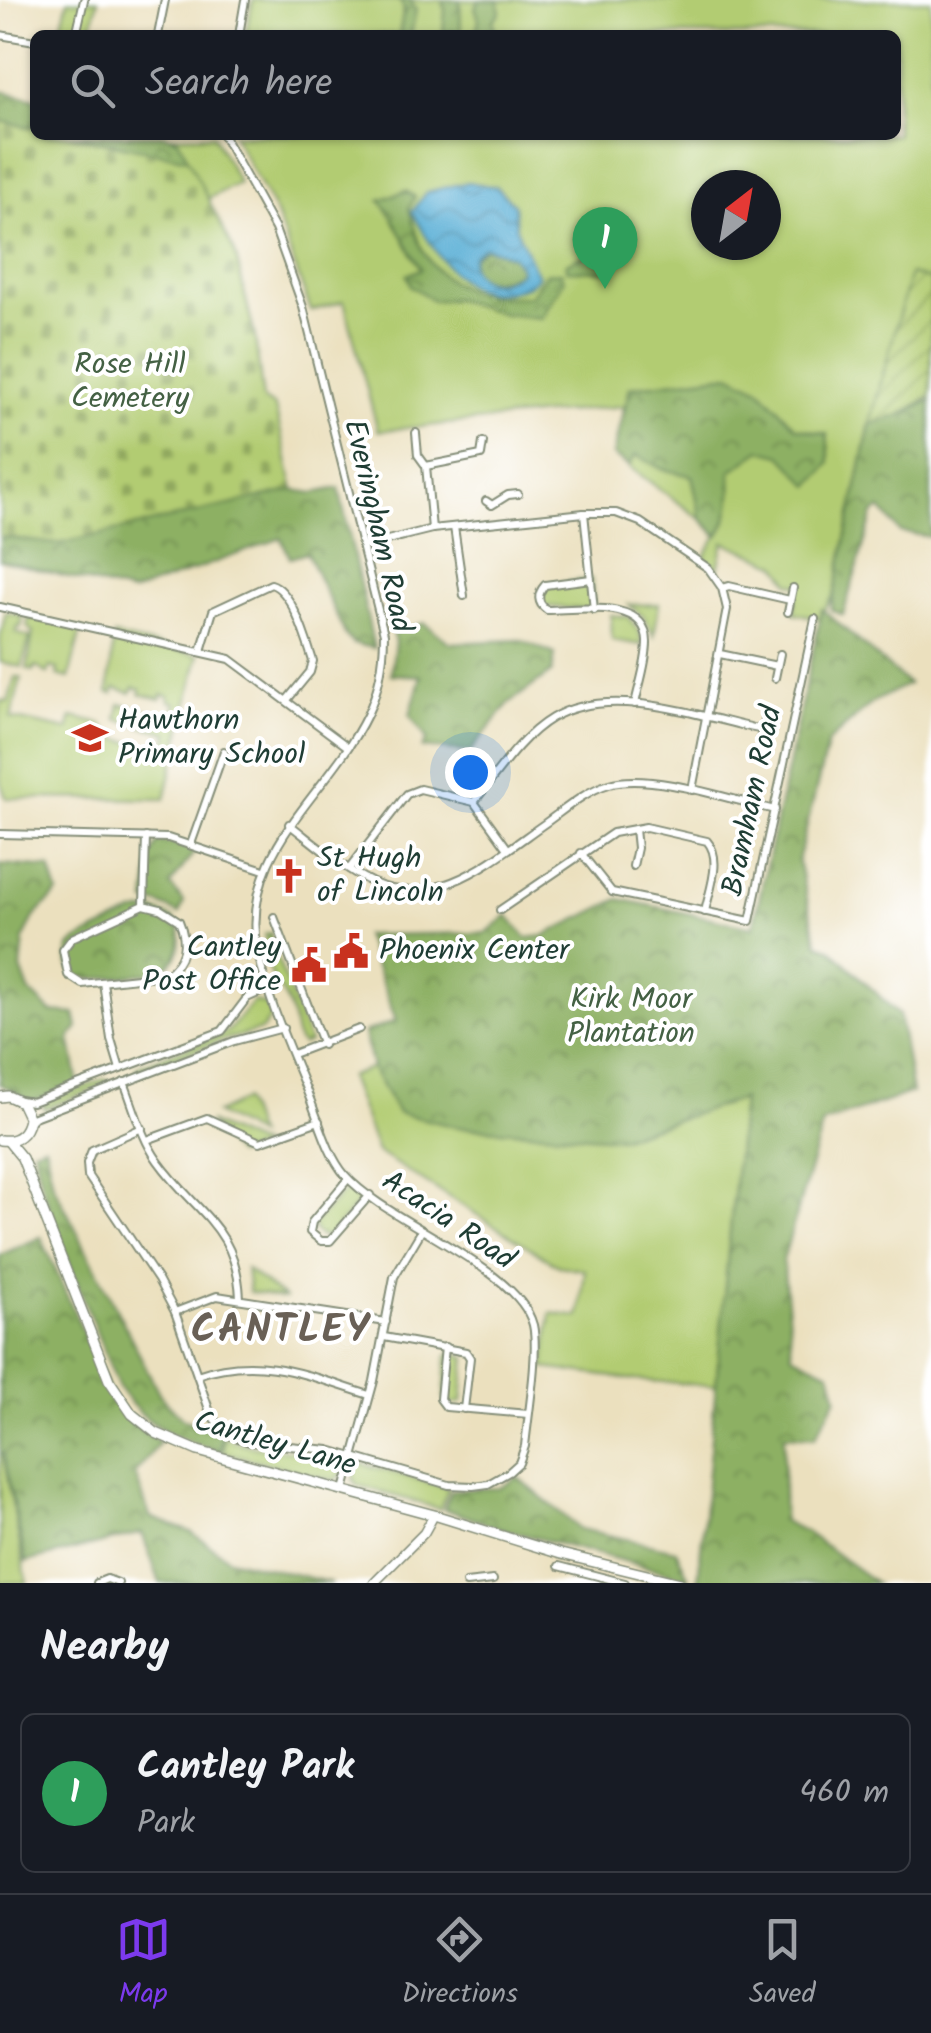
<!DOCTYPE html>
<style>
body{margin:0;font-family:Kalam,sans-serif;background:#242831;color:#f1f3f6}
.compass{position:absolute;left:691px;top:170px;width:90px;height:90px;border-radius:50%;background:#171b24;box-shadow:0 2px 8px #0004;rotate:31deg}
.you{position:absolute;left:470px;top:772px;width:35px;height:35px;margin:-25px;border:8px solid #fff;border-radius:50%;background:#1a73e8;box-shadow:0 0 0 15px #1a73e833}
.badge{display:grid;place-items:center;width:65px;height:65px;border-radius:50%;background:#7c3aed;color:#fff;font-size:32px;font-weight:700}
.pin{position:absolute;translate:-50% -82px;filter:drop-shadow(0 2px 5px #0008)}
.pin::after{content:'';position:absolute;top:52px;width:35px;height:30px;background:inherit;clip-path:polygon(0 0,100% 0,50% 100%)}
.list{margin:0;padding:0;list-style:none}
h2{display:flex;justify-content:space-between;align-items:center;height:130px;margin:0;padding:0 40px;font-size:42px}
h2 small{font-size:32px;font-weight:400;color:#9ea1a6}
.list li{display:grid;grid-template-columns:65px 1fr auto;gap:30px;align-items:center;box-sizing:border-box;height:160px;margin:0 20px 20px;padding:0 20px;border:2px solid #363941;border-radius:15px}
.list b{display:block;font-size:38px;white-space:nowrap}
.list p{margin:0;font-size:32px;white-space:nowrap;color:#9ea1a6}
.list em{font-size:32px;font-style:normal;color:#9ea1a6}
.icon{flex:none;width:55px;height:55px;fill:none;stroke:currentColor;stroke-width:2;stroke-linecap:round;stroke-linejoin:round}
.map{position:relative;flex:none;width:931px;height:1583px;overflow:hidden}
.search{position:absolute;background:#171b24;box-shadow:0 2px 8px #0004;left:30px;right:30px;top:30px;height:110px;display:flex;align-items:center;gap:25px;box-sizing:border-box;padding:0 35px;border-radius:15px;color:#9ea1a6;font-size:38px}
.sheet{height:310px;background:#171b24}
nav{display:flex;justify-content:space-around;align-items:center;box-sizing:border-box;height:140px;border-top:2px solid #363941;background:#171b24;font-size:28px;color:#9ea1a6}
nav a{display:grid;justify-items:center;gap:5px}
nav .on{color:#7c3aed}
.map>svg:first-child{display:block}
</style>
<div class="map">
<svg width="931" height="1583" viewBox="0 0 931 1583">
<defs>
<pattern id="forest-crowns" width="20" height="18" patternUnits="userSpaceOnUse" patternTransform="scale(2.5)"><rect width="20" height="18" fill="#8db064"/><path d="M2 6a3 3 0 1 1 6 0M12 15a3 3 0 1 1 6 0" fill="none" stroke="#739053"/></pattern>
<pattern id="cemetery-stones" width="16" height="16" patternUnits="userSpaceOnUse" patternTransform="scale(2.5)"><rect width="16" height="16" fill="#b2cc72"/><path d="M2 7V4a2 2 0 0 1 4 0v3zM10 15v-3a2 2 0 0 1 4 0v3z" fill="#90a75e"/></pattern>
<pattern id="garden-furrows" width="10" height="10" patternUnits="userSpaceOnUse" patternTransform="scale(2.5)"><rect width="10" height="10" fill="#b2cc72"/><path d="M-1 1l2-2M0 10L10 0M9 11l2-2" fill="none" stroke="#90a75e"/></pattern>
<pattern id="water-waves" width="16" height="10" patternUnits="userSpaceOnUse" patternTransform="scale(2.5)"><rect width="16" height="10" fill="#59aed5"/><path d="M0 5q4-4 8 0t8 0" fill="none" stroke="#498fae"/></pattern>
</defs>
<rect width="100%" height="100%" fill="#fff"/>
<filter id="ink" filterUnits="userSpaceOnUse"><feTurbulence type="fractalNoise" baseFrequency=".01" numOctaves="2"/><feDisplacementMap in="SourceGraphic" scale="20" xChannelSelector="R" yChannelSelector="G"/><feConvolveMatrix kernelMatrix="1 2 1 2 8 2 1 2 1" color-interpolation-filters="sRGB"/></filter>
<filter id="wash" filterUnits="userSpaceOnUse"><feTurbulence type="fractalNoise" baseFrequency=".0048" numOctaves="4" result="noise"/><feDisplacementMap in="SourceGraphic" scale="40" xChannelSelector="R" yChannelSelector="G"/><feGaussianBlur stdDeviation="2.25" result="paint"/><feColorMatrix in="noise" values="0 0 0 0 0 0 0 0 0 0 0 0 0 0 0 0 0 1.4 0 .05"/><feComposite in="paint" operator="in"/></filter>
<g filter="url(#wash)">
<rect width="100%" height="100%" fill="#ebe0be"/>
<!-- green -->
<g fill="#b2cc72" stroke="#688453" stroke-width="2.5" fill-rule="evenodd">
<path d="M68 0H98L90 35H59Z"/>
<path d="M253 0H931V280L910 275 870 424 835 593 820 618 794 613 798 585 790 583 777 564 724 542 718 569 704 557 717 536 701 519 613 455 624 406 378 431 344 301 311 311 276 214 233 135H896V35H245ZM706 185H766V245H706Z"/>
<path d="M213 135 239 183 207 199 178 139 168 136Z"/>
<path d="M591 579 594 610 541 606V589L545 585Z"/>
<path d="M659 604 654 636 644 617 629 605Z"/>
<path d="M6 612 23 616 21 627H18L16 633 30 637 22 667 0 662V637Z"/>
<path d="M611 615 628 617 640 633 642 645 612 640Z"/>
<path d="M29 617 81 630 69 678 57 675 58 669 50 667 48 674 35 666 33 671 27 669 33 632 27 627Z"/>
<path d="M114 636 199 655 165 799 6 798 0 781V700L8 702 15 677 21 678 11 718 68 730 72 717 102 724 113 738 165 750 168 733 117 719 120 704 172 717 176 703 169 701V696L162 694 161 699 140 694 141 690 134 687 131 693 115 688 113 694 108 693Z"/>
<path d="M272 933 270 939 309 1042 302 1045C294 1036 295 1028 292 1016 289 1002 282 992 275 981 267 970 265 947 265 934Z"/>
<path d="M254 1001 266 1005 271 1017 262 1030 223 1040 137 1072 136 1067 228 1031Z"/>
<path d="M372 1068 398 1113 619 1138 742 1099 718 1386 636 1380 544 1368 551 1313 579 1317 585 1270 559 1266 377 1152 349 1077Z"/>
<path d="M105 1079 109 1081 107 1085 44 1109 43 1102Z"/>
<path d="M244 1100 257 1135 216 1113Z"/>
<path d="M208 1122 262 1146 236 1155Z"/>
<path d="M351 1189 358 1195 359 1202 329 1236 321 1237 313 1229 314 1223 342 1193Z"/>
<path d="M246 1269 286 1299 249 1292Z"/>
<path d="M452 1352 466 1357 462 1401 458 1404 448 1403 444 1398 447 1357Z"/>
<path d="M224 1437C262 1454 305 1447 344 1460L342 1474 335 1481 223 1452Z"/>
<path d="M0 1454H3L27 1583H0Z"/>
<path d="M363 1464 449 1488 440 1509 357 1485 353 1479 357 1465Z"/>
</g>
<!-- forest -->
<g fill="url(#forest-crowns)" stroke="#56764c" stroke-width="2.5">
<path d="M399 0H410L416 9 411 35H399L404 8Z"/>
<path d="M442 0H460L461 31 443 33 445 10Z"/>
<path d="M480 0H498L500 12 493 21 496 35H475L479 20 475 7Z"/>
<path d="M0 91 35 99V128L0 121Z"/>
<path d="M68 135H165L178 139 188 159Z"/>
<path d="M406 191 415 197 409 208C414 223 417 241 425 254 447 292 490 300 530 296L546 273 561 272 564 280 541 318 504 314 454 299 434 301 411 286 407 275 421 269C406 246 397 221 380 200Z"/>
<path d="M607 245 622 246 607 271 567 270 566 263Z"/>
<path d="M485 247 512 256 520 267V273C500 282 472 288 470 259Z"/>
<path d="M730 374 760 389 796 427 827 434 830 463 810 486 781 455 761 450 731 471C732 496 732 515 718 536L701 519 692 476 662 469 636 455 629 466 613 455 630 387Z"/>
<path d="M931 400V537L900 532 881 509 873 514 843 615 831 610 870 424 898 416Z"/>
<path d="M339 488 374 648 354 644 346 636 307 553 290 558 281 538 132 593 0 560V537L58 544 294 490 313 493Z"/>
<path d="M822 609 908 684 873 702 828 742 798 861 818 944 830 948 899 1015 912 1093 823 1123 783 1260 792 1354 830 1372 837 1397 815 1437 784 1435 783 1521 806 1532 876 1583H704L698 1581 742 1099 619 1138 457 1127 398 1113 372 1068 364 1033 396 1021 364 935 486 933 508 915 526 938 543 936 619 899 753 927Z"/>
<path d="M424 623 450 643 520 640 555 654 552 672 509 703 470 752 422 748 427 739 410 715 421 676 391 674 395 642 392 632Z"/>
<path d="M158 842 173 843 195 851 170 885 184 902 179 914 159 904 146 902 151 855Z"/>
<path d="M0 864 50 868 58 893 34 917 24 938 21 969 29 991 51 1012 75 1014 78 1028 70 1038 79 1085 32 1102 0 1084Z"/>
<path d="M153 910C160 913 169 915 174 920 187 932 179 960 165 968 154 974 91 982 79 976 71 973 69 964 67 957L70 947 77 940 134 913Z"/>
<path d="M45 1145 53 1184 160 1395 183 1419 222 1435 220 1452C173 1436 147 1429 118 1386L64 1250 41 1184 33 1149Z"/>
<path d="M41 1237 112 1398 137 1427 160 1442 135 1474 150 1517 191 1532 229 1559 332 1583H160L142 1533 26 1562 3 1454 0 1450V1255Z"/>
<path d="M517 1477 580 1529 676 1550 689 1578 510 1531 444 1509 452 1490 500 1488Z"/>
</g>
<!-- cemetery -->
<path fill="url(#cemetery-stones)" stroke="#688453" stroke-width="2.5" d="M0 121 35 129V135H67L188 159 235 253 255 337 263 399 275 407 294 490 58 544 0 537Z"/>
<!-- garden -->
<path fill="url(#garden-furrows)" stroke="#688453" stroke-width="2.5" d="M910 274 931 280V396L898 416 870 424Z"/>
<!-- water -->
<path fill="url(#water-waves)" stroke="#3c7684" stroke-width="2.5" fill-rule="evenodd" d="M468 182 496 187 514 204 516 228 538 276C530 287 523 288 511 291 459 304 433 247 412 212L426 192ZM485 247 512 256 520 267V273C512 277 504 282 496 282 472 282 460 258 485 247Z"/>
</g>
<g filter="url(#ink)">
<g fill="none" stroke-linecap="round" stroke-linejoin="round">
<defs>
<g id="minor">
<path d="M0 35 35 41"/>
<path d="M76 35 84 0"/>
<path d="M158 35 165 0"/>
<path d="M239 35 245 0"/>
<path d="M416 433 418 455 426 466"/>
<path d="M486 501 492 505 508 495 518 494"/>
<path d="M584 513 594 610"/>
<path d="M454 527 464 596"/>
<path d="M432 529 426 466 481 455 483 442"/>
<path d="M363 546 432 529 584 513H616L640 522 708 568 722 588 727 609 692 790"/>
<path d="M591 579 545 585C537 594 537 603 547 610 575 610 647 597 647 642 647 662 639 685 635 704"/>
<path d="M722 588 729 586 790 600"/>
<path d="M0 607 230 659 348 747"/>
<path d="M788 612 793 588"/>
<path d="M201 651 213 611 271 584C292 590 306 639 313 661L310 672 287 700"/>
<path d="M720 654 777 666"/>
<path d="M775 678 780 654"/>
<path d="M760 741 765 720"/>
<path d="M474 802C497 774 520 737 552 718 610 683 701 717 763 730"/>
<path d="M289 824C315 844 341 867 371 882 435 912 495 858 544 824 564 810 585 791 609 784 651 772 732 800 775 810"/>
<path d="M0 834 168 838 264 870"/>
<path d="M191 844 224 751"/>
<path d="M581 853 612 892 750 921 815 619"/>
<path d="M633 866 637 848 635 829"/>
<path d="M349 869 407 794 420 789 474 802 508 849"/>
<path d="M144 905 160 909 179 921C188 942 185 962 165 975L82 984 68 975 63 950 72 938Z"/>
<path d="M144 905 146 837"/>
<path d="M500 910 613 833 646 827 707 841C723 859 709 891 705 912"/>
<path d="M274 917 323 1045"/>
<path d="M103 982 111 1039 120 1069"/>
<path d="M293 1054 359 1029"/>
<path d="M124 1082C134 1108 142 1139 158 1161 195 1213 237 1226 240 1298"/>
<path d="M20 1100 32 1102 222 1031 247 998 267 989"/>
<path d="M28 1123 34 1117 234 1041 283 1028"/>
<path d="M142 1128 92 1150 87 1163 88 1176 158 1280 175 1312 211 1415 226 1434 250 1442 329 1450 449 1485 473 1486 488 1484 509 1472 519 1463 525 1446C528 1416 539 1352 533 1325 518 1267 386 1222 345 1175 328 1155 320 1124 310 1099 292 1053 269 1005 259 957 236 850 327 798 367 715 379 690 384 662 384 634L303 307 275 229 223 135"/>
<path d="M147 1140 207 1118 260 1142 319 1121"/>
<path d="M348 1179 312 1222 310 1232 321 1241H330L370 1195"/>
<path d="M175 1312 217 1296 386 1322"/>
<path d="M384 1337 466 1352 470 1358 464 1409"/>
<path d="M445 1347 440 1399 446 1407 528 1414"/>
<path d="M197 1375C260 1353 309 1376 369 1395"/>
<path d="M344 1490 374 1381 394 1277 422 1230"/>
<path d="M559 1566 625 1583"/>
<path d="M97 1583 107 1579 118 1583"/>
<path d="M466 1583 493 1580"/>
</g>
<path id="tertiary" d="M374 1583 424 1533 434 1515"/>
<g id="secondary">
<path d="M0 1097 8 1096 21 1102 29 1119C26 1135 16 1142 0 1140"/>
<path d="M8 1141 22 1158 109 1380 132 1414 156 1433 198 1451 434 1515 561 1554 680 1583"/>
</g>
</defs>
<!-- minor casing -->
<use href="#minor" stroke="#858e79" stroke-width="10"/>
<!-- tertiary casing -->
<use href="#tertiary" stroke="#858e79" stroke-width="11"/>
<!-- secondary casing -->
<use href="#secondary" stroke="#858e79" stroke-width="12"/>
<!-- minor -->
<use href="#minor" stroke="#fff" stroke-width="6"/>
<!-- tertiary -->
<use href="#tertiary" stroke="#fff" stroke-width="8"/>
<!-- secondary -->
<use href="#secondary" stroke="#fff" stroke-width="9"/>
</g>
</g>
<!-- icons -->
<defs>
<symbol id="school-bare" viewBox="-9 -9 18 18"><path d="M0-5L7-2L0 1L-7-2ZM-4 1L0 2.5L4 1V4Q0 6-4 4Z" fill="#c8321e" stroke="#fff" stroke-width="2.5" paint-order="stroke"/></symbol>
<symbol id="church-bare" viewBox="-9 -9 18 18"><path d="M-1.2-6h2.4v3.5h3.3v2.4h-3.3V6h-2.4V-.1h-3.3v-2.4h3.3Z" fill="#c8321e" stroke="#fff" stroke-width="2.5" paint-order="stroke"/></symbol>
<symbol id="civic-bare" viewBox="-9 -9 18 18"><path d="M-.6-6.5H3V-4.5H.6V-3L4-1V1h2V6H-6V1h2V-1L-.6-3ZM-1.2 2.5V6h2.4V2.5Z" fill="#c8321e" stroke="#fff" stroke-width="2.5" paint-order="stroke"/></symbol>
</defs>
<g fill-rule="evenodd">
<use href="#school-bare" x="65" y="713" width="50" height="50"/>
<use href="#church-bare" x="264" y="851" width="50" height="50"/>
<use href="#civic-bare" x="326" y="926" width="50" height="50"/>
<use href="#civic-bare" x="284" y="940" width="50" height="50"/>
</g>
<g text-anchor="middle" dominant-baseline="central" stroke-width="8" stroke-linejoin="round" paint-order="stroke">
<!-- park labels -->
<g font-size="30" fill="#446144" stroke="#fff">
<text x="130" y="365">Rose Hill<tspan x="130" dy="34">Cemetery</tspan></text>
<text x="631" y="1000">Kirk Moor<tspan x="631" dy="34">Plantation</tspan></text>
</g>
<!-- street labels -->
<g font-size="30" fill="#1f3d34" stroke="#fff">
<text transform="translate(377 526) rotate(77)">Everingham Road</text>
<text transform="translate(753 801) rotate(-78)">Bramham Road</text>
<text transform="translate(448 1221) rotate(34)">Acacia Road</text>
<text transform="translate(275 1444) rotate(16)">Cantley Lane</text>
</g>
<!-- poi labels -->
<g font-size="30" fill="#1f3d34" stroke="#fff" text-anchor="start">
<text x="118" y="721">Hawthorn<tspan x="118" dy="34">Primary School</tspan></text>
<text x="317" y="859">St Hugh<tspan x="317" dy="34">of Lincoln</tspan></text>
<text x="281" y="948" text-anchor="end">Cantley<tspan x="281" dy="34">Post Office</tspan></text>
<text x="379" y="951">Phoenix Center</text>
</g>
<!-- district labels -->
<g font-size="40" font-weight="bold" letter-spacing="2.5" fill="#696056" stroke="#fff">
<text x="281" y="1331">CANTLEY</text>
</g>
</g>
</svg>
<svg class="compass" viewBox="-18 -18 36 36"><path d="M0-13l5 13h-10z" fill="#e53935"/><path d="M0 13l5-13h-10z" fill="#9ea1a6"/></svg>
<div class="you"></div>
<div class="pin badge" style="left:605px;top:289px;background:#2e9e5b">1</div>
<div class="search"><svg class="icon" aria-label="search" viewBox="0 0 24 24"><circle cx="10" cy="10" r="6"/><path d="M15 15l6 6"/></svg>Search here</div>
</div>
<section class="sheet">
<h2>Nearby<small></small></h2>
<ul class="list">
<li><span class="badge" style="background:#2e9e5b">1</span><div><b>Cantley Park</b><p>Park</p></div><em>460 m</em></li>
</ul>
</section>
<nav>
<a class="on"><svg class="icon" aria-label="map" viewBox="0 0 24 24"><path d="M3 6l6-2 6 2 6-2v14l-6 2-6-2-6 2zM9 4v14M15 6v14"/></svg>Map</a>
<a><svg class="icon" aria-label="directions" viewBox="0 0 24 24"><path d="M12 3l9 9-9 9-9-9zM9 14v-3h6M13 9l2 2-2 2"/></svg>Directions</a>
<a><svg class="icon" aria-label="saved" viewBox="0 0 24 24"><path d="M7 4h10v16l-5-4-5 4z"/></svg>Saved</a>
</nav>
